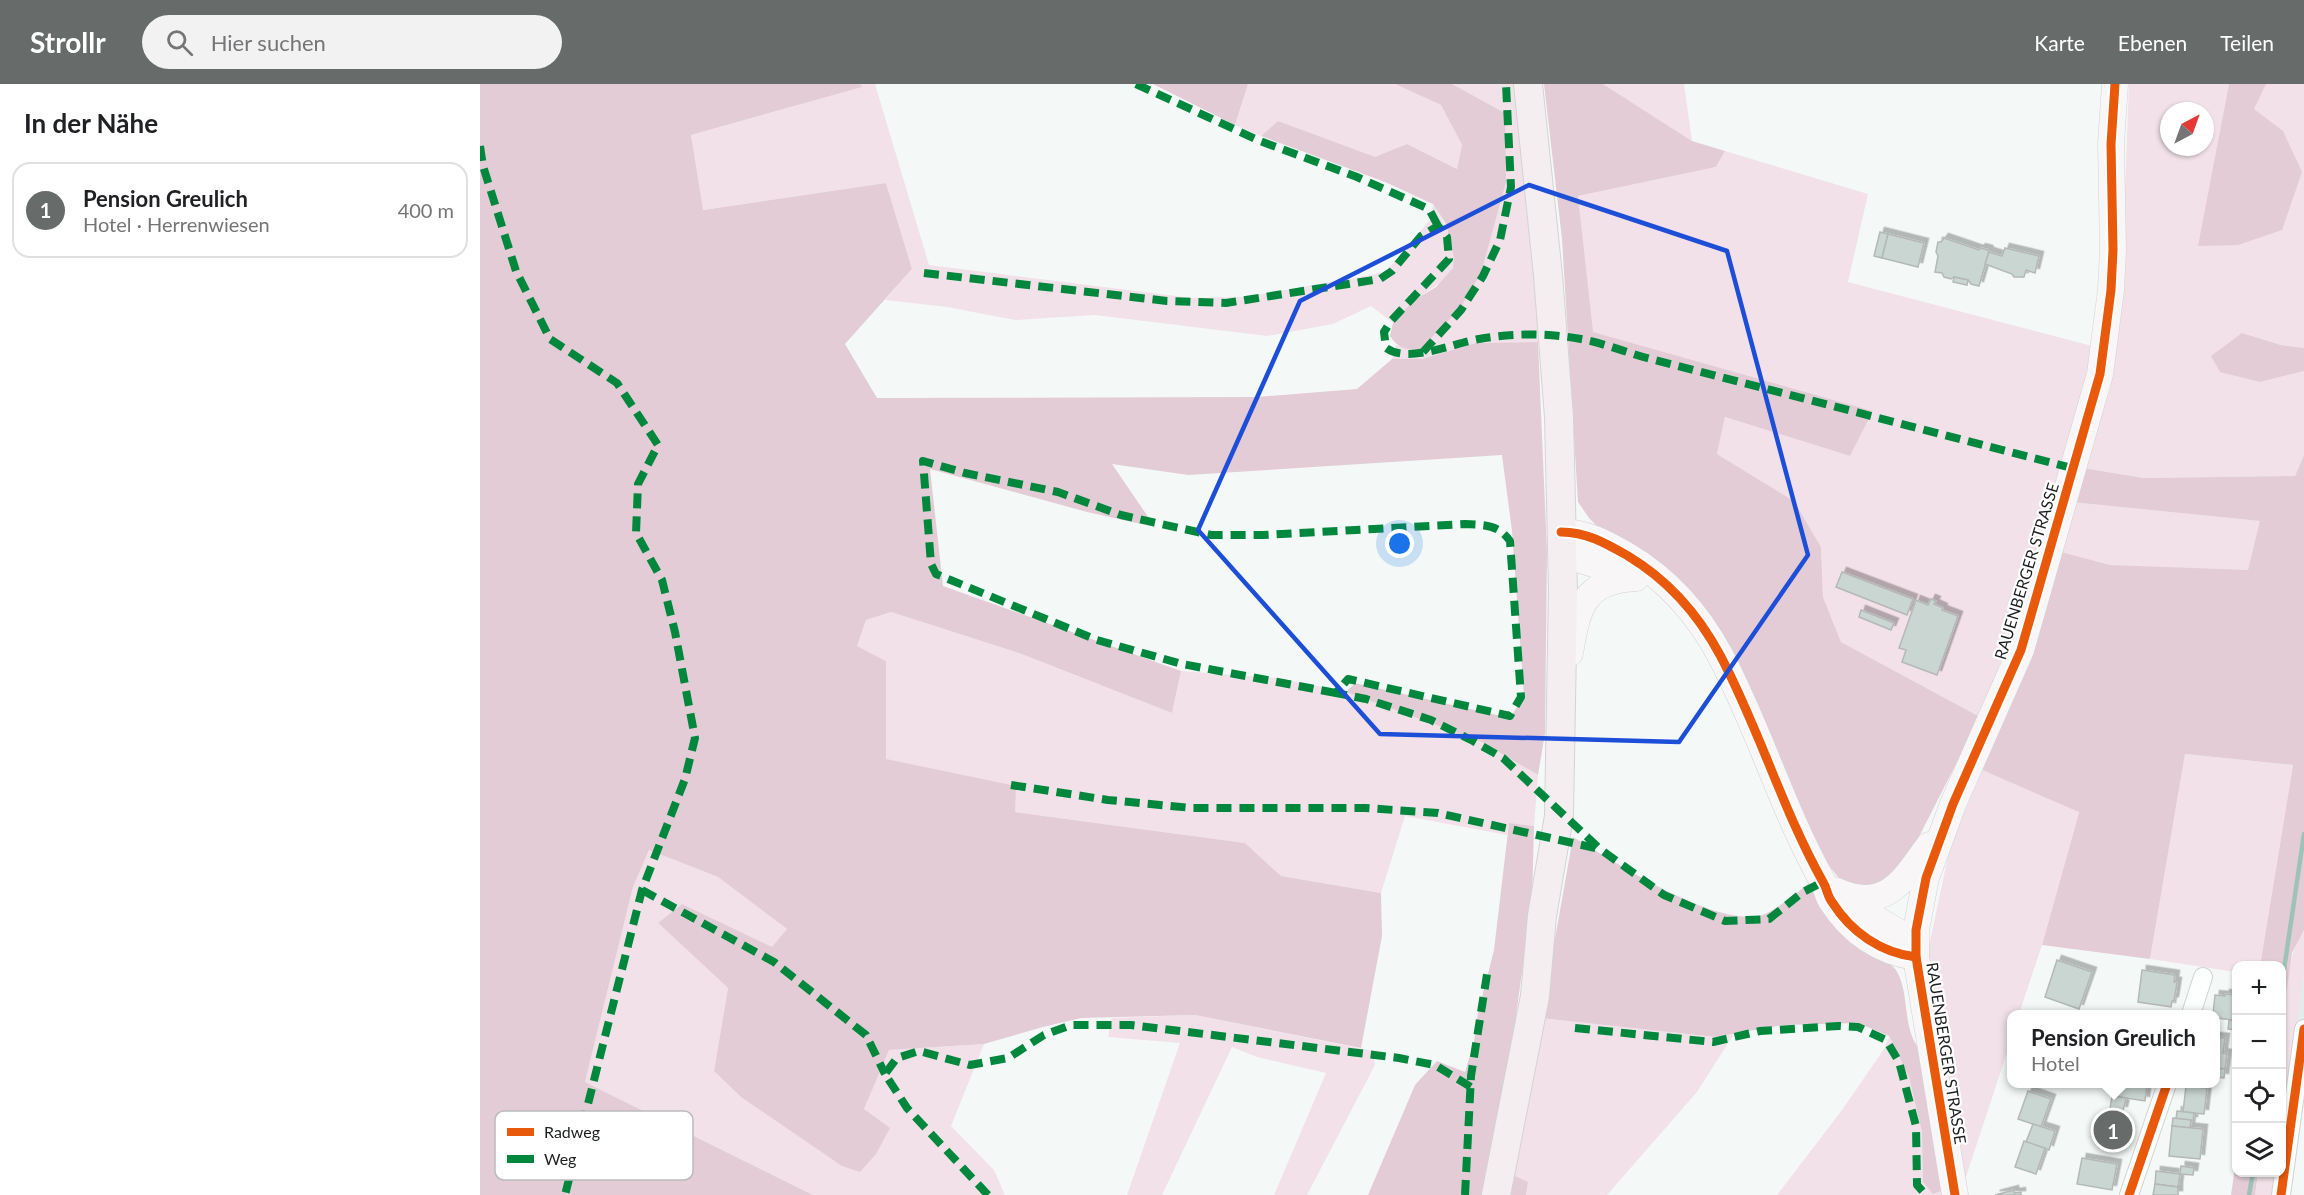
<!DOCTYPE html>
<html lang="de">
<meta charset="utf-8">
<style>
body{margin:0;font-family:Lato,sans-serif;background:#f2f2f2;color:#202124}
.controls{position:absolute;right:18px;bottom:18px;display:grid;overflow:hidden;border-radius:12px;box-shadow:0 2px 4px #0004}
.controls button{width:54px;height:54px;display:grid;place-items:center;padding:0;border:0;border-bottom:2px solid #e0e0e0;background:#fff;color:#202124;font:30px sans-serif}
.compass{position:absolute;left:1680px;top:18px;width:54px;height:54px;border-radius:50%;background:#fff;box-shadow:0 2px 4px #0004;rotate:41deg}
.you{position:absolute;left:920px;top:460px;width:21px;height:21px;margin:-15px;border:4px solid #fff;border-radius:50%;background:#1a73e8;box-shadow:0 0 0 9px #1a73e833}
.badge{display:grid;place-items:center;width:39px;height:39px;border-radius:50%;background:#676b69;color:#fff;font-size:20px;font-weight:700}
.pin{position:absolute;translate:-50% -50%;border:3px solid #fff;box-shadow:0 2px 6px #0006}
.popup{position:absolute;left:1527px;top:926px;width:213px;height:78px;box-sizing:border-box;display:grid;place-content:center;border-radius:12px;background:#fff;filter:drop-shadow(0 2px 4px #0005);font-size:20px;white-space:nowrap;color:#757577}
.popup b{font-size:22px;color:#202124}
.popup::after{content:'';position:absolute;left:50%;top:100%;margin-left:-12px;border:12px solid transparent;border-top-color:#fff}
.list{margin:0;padding:0;list-style:none}
h2{display:flex;justify-content:space-between;align-items:center;height:78px;margin:0;padding:0 24px;font-size:26px}
h2 small{font-size:20px;font-weight:400;color:#757577}
.list li{display:grid;grid-template-columns:39px 1fr auto;gap:18px;align-items:center;box-sizing:border-box;height:96px;margin:0 12px 12px;padding:0 12px;border:2px solid #e0e0e0;border-radius:18px}
.list b{display:block;font-size:22px;white-space:nowrap}
.list p{margin:0;font-size:20px;white-space:nowrap;color:#757577}
.list em{font-size:20px;font-style:normal;color:#757577}
.icon{flex:none;width:33px;height:33px;fill:none;stroke:currentColor;stroke-width:2;stroke-linecap:round;stroke-linejoin:round}
.map{position:relative;flex:none;width:1824px;height:1111px;overflow:hidden}
header{display:flex;align-items:center;gap:36px;box-sizing:border-box;height:84px;padding:0 30px;background:#676b69;color:#fff}
header strong{font-size:28px}
nav{display:flex;gap:33px;margin-inline-start:auto;font-size:21px}
.search{width:420px;height:54px;background:#f2f2f2;display:flex;align-items:center;gap:15px;box-sizing:border-box;padding:0 21px;border-radius:33px;color:#757577;font-size:22px}
main{display:flex}
aside{flex:1;background:#fff}
.map>svg:first-child{display:block}
</style>
<header>
<strong>Strollr</strong>
<div class="search"><svg class="icon" aria-label="search" viewBox="0 0 24 24"><circle cx="10" cy="10" r="6"/><path d="M15 15l6 6"/></svg>Hier suchen</div>
<nav><a>Karte</a><a>Ebenen</a><a>Teilen</a></nav>
</header>
<main>
<aside>
<h2>In der Nähe<small></small></h2>
<ul class="list">
<li><span class="badge">1</span><div><b>Pension Greulich</b><p>Hotel · Herrenwiesen</p></div><em>400 m</em></li>
</ul>
</aside>
<div class="map">
<svg width="1824" height="1111" viewBox="0 0 1824 1111">
<defs>
<filter id="shadow"><feDropShadow dx="4.5" dy="-4.5" stdDeviation="0" flood-color="#0004"/></filter>
</defs>
<rect width="100%" height="100%" fill="#f4f9f7"/>
<!-- built -->
<path fill="#e2ede9" d="M1824 890V954L1813 952Z"/>
<!-- green -->
<g fill="#f2e1e8" fill-rule="evenodd">
<path d="M380 0H395L449 181 712 214 765 213 891 191 906 187 951 135 953 120C962 133 981 170 972 185 962 201 945 207 932 219 925 225 919 233 913 239L891 222 853 240 787 252 615 231 535 236 467 223 405 216 432 185 406 99 222 126 211 51 381 3Z"/>
<path d="M768 0H915L961 21 982 61 977 85 927 60 895 74 798 37 781 52 755 41Z"/>
<path d="M972 0H1041L1050 77 1058 258 996 259 942 275H912L916 261 931 266 979 226 1025 29Z"/>
<path d="M1123 0H1204L1212 57Z"/>
<path d="M1649 0H1749L1719 162 1732 161 1761 0H1824V264L1801 261 1762 249 1780 298 1824 287V371L1815 392 1664 394 1603 384 1630 306 1641 210ZM1689 27H1725V63H1689Z"/>
<path d="M1245 67 1388 110 1368 198 1616 263 1540 526 1500 633 1361 558 1343 513 1341 463 1314 417 1237 370 1245 333 1370 372 1393 327 1112 248 1098 112 1236 83Z"/>
<path d="M1591 418 1781 437 1768 487 1630 481 1578 467Z"/>
<path d="M411 528 539 569 692 629 701 587 797 594 866 608 1000 657 1058 691 1054 742 1029 739 1027 751 925 732 901 809 801 792 765 759 535 728 406 675V577L377 562 386 536Z"/>
<path d="M1705 670 1813 681 1781 876 1777 881 1756 882V888L1670 875Z"/>
<path d="M1502 686 1599 727 1562 861 1539 930H1531V956L1484 1099 1447 871 1470 763Z"/>
<path d="M169 766 238 793 307 845 293 864 202 820 178 839 248 904 234 987 261 1013 384 1025 408 966 504 960 471 1042 514 1086 525 1111H333L105 998 153 803Z"/>
<path d="M1824 846V890L1802 1040C1802 988 1795 889 1824 846Z"/>
<path d="M715 931 893 967 895 981 827 1111H794L846 989 777 973 752 963 682 1111H647L700 959 628 953 632 934Z"/>
<path d="M1061 934 1235 953 1254 950 1217 1008 1127 1111H1046L1048 1098 1031 1090Z"/>
<path d="M1409 953 1429 993 1442 1048 1443 1064 1463 1111H1297L1362 1026 1404 965Z"/>
<path d="M1778 1089H1795L1792 1111H1775Z"/>
</g>
<!-- forest -->
<g fill="#e3ccd5">
<path d="M0 0H380L382 3 211 51 223 126 406 99 432 185 365 260 397 314 777 313 877 305 912 275H942L996 259 1058 258 1067 468 1065 649 1058 691 1000 657 866 608 875 599 1030 634 1044 612 1032 447 1022 371 708 391 632 380 675 443 607 428 450 385 463 502 701 587 692 629 539 569 411 528 386 536 377 562 406 577V675L536 702 535 728 765 759 801 792 901 809 902 852 881 964 715 931 601 934 563 943 504 960 409 966 384 1025 410 1044 396 1070 380 1088 362 1082 261 1013 234 987 248 904 178 839 202 820 292 863 307 845 238 793 169 766 153 803 105 998 333 1111H0Z"/>
<path d="M673 0H768L755 41Z"/>
<path d="M915 0H972L1025 29 1026 98 1001 189 979 226 940 265C926 267 917 263 910 252L913 239 933 217 956 203 973 184 974 173 966 140 953 120 905 98 781 52 798 37 895 73 927 60 977 85 982 61 961 21Z"/>
<path d="M1064 0H1123L1212 57 1245 67 1236 83 1098 112 1113 248 1393 327 1370 372 1245 333 1237 370 1314 417 1341 463 1343 513 1361 558 1500 633 1422 786 1402 803 1365 802 1339 769 1238 543 1122 447 1109 434 1098 418 1082 155Z"/>
<path d="M1749 0H1786L1774 25 1803 47 1822 88 1802 146 1758 161 1718 162Z"/>
<path d="M1762 249 1801 261 1824 264V287L1780 298 1740 288 1731 272Z"/>
<path d="M1824 371V846L1812 869 1802 938V882L1777 881 1781 876 1813 681 1705 670 1670 875 1562 861 1599 728 1502 686 1534 612 1578 467 1630 481 1768 486 1780 437 1591 418 1603 384 1664 394 1815 392Z"/>
<path d="M1029 739 1054 742 1052 819 1044 874 1024 1017 1005 1111H888L935 1001 957 977 985 988 994 958 998 929 1014 866Z"/>
<path d="M1093 753C1135 778 1235 844 1282 831 1293 829 1321 805 1332 797L1416 886C1430 909 1422 939 1437 962L1463 1106 1453 1110 1443 1098 1442 1048 1429 993 1409 952 1378 939 1303 941 1235 953 1061 934Z"/>
<path d="M1756 1076V1088L1778 1089 1775 1111H1751Z"/>
<path d="M1031 1090 1048 1098 1046 1111H1026Z"/>
</g>
<g fill="none" stroke-linecap="round" stroke-linejoin="round">
<!-- stream -->
<g stroke="#9fc2b7" stroke-width="4.5">
<path d="M1802 899 1824 750"/>
<path d="M1769 1111 1773 1088"/>
</g>
</g>
<!-- building -->
<g fill="#cad6d2" stroke="#b4b8b6" stroke-width="1.5" filter="url(#shadow)">
<path d="M1400 148 1408 150 1402 174 1394 172Z"/>
<path d="M1408 150 1444 159 1438 183 1402 174Z"/>
<path d="M1464 154 1499 166 1501 164 1508 166 1509 168 1499 202 1491 200 1488 196 1474 193 1471 195 1464 193 1462 189 1455 188 1458 172 1456 168 1458 158H1461Z"/>
<path d="M1525 164 1559 172 1555 189 1546 186 1544 193H1534L1532 190 1505 180 1509 168 1522 172Z"/>
<path d="M1474 193 1488 196 1487 201 1473 198Z"/>
<path d="M1362 488 1433 515 1427 531 1356 503Z"/>
<path d="M1451 515 1456 517 1454 520 1463 524 1462 526 1478 532 1457 591 1422 578 1426 566 1419 564 1436 516 1448 521Z"/>
<path d="M1381 526 1414 539 1411 546 1379 533Z"/>
<path d="M1577 876 1612 888 1599 925 1565 913Z"/>
<path d="M1662 886 1695 891 1694 898H1697L1694 917H1692L1691 923 1658 918Z"/>
<path d="M1745 910 1756 911 1754 936 1735 934V930H1733L1735 911 1745 912Z"/>
<path d="M1749 936 1756 937V946L1748 945Z"/>
<path d="M1735 953 1745 954 1743 969 1747 970 1745 985 1735 984Z"/>
<path d="M1735 984 1745 985 1744 994 1735 993Z"/>
<path d="M1635 1000H1667L1665 1017 1632 1012Z"/>
<path d="M1706 1002 1727 1004 1724 1030 1703 1028Z"/>
<path d="M1548 1007 1571 1015 1561 1043 1538 1035Z"/>
<path d="M1632 1012 1646 1014 1643 1027 1630 1025Z"/>
<path d="M1697 1027 1714 1029 1713 1037 1696 1035Z"/>
<path d="M1693 1034 1711 1036 1710 1044 1692 1042Z"/>
<path d="M1553 1040 1575 1047 1569 1066 1546 1058Z"/>
<path d="M1692 1042 1723 1045 1720 1075 1689 1072Z"/>
<path d="M1544 1057 1565 1064 1556 1090 1535 1083Z"/>
<path d="M1602 1074 1637 1080 1632 1106 1597 1100Z"/>
<path d="M1701 1082 1714 1084 1713 1091 1700 1090Z"/>
<path d="M1676 1087 1700 1090 1698 1103 1675 1100Z"/>
<path d="M1675 1100 1698 1103V1111H1673Z"/>
<path d="M1534 1106V1109L1541 1108V1111H1515Z"/>
</g>
<g fill="none" stroke-linecap="round" stroke-linejoin="round">
<defs>
<g id="street">
<path d="M1711 930 1723 893"/>
<path d="M1649 1111 1687 1000"/>
<path d="M1801 1111 1824 945"/>
</g>
<g id="secondary">
<path d="M1081 448C1107 448 1127 460 1148 472 1188 496 1218 530 1240 571 1279 644 1302 725 1343 798 1347 804 1347 812 1352 818 1371 848 1401 869 1436 873"/>
<path d="M1082 470 1155 493"/>
<path d="M1090 569C1098 523 1103 497 1156 494"/>
<path d="M1357 807C1405 829 1424 796 1449 761"/>
<path d="M1362 812 1373 821 1425 852 1436 873"/>
<path d="M1475 1111 1436 873V846L1446 794 1473 720 1541 566 1620 290 1631 206 1633 166 1631 60 1635 0"/>
</g>
<path id="primary" d="M1016 1111 1055 912 1062 832 1079 732 1083 506 1079 333 1068 191 1048 0"/>
</defs>
<!-- street casing -->
<use href="#street" stroke="#cfd3d1" stroke-width="20"/>
<!-- secondary casing -->
<use href="#secondary" stroke="#cfd3d1" stroke-width="27"/>
<!-- primary casing -->
<use href="#primary" stroke="#d2d4d3" stroke-width="30"/>
<!-- street -->
<use href="#street" stroke="#fdfefe" stroke-width="18"/>
<!-- secondary -->
<use href="#secondary" stroke="#f9f6f8" stroke-width="26"/>
<!-- primary -->
<use href="#primary" stroke="#f5eef1" stroke-width="28"/>
<!-- quiet -->
<g stroke="#00873e" stroke-width="8" stroke-dasharray="15 8" stroke-linecap="butt">
<path d="M656 0 780 57 877 93 949 125 958 142"/>
<path d="M0 62 3 82 36 187 70 255 137 299 178 361 158 400 156 449 182 496 195 548 215 654 205 695 162 806 85 1111"/>
<path d="M444 189 687 217 746 219 900 195 912 187 941 152 958 142 967 153 969 175 911 237 904 248 906 264C928 280 974 259 999 255 1032 249 1068 249 1101 255 1123 259 1145 268 1167 274L1592 384"/>
<path d="M943 268 981 226 1003 192 1020 156 1031 103 1026 0"/>
<path d="M856 609 702 580 617 556 456 490 451 480 443 377 485 389 578 408 641 431 731 451H783L985 440C1004 441 1018 440 1030 457L1041 613 1030 632 868 595 856 609 886 615 951 636 993 657 1023 674 1120 765 1184 811 1245 837 1289 835 1323 808 1343 798"/>
<path d="M531 701 628 716 712 724H885L958 729 1120 765"/>
<path d="M162 806 294 878 386 951 405 990"/>
<path d="M1095 944 1233 958 1280 947 1359 942 1378 943 1406 956 1419 978 1436 1042 1437 1101 1446 1111"/>
<path d="M508 1111 427 1024 405 990 417 974 439 967 490 981 528 974 564 951 591 941H651L919 974 955 981 991 1003"/>
<path d="M985 1111 991 992 1008 884"/>
</g>
<defs>
<g id="cycleway">
<path d="M1081 448C1107 448 1127 460 1148 472 1188 496 1218 530 1240 571 1279 644 1302 725 1343 798 1347 804 1347 812 1352 818 1371 848 1401 869 1436 873"/>
<path d="M1475 1111 1436 873V846L1446 794 1473 720 1541 566 1620 290 1631 206 1633 166 1631 60 1635 0"/>
<path d="M1649 1111 1687 1000"/>
<path d="M1801 1111 1824 945"/>
</g>
</defs>
<!-- cycleway casing -->
<use href="#cycleway" stroke="#fff" stroke-width="13"/>
<!-- cycleway -->
<use href="#cycleway" stroke="#e8590c" stroke-width="9"/>
</g>
<!-- marked area -->
<path fill="none" stroke="#1d4ed8" stroke-width="4.5" stroke-linejoin="round" d="M1049 101 1247 167 1328 471 1199 658 900 650 718 446 820 217Z"/>
<g text-anchor="middle" dominant-baseline="central" stroke-width="4.5" stroke-linejoin="round" paint-order="stroke">
<!-- street labels -->
<g font-size="16" fill="#1b1e1d" stroke="#fff">
<text transform="translate(1546 487) rotate(-73)">RAUENBERGER STRASSE</text>
<text transform="translate(1467 969) rotate(81)">RAUENBERGER STRASSE</text>
</g>
</g>
<!-- legend -->
<rect x="15" y="1027" width="198" height="69" rx="9" fill="#fff" stroke="#bbbcbb" stroke-width="1.5"/>
<rect x="27" y="1044" width="27" height="8" fill="#e8590c"/>
<rect x="27" y="1071" width="27" height="8" fill="#00873e"/>
<g font-size="16" fill="#1b1e1d">
<text x="64" y="1054">Radweg</text>
<text x="64" y="1081">Weg</text>
</g>
</svg>
<div class="controls">
<button>+</button>
<button>−</button>
<button><svg class="icon" aria-label="locate" viewBox="0 0 24 24"><circle cx="12" cy="12" r="6"/><path d="M12 2v4M12 18v4M2 12h4M18 12h4"/></svg></button>
<button><svg class="icon" aria-label="layers" viewBox="0 0 24 24"><path d="M12 4l9 5-9 5-9-5zM3 14l9 5 9-5"/></svg></button>
</div>
<svg class="compass" viewBox="-18 -18 36 36"><path d="M0-13l5 13h-10z" fill="#e53935"/><path d="M0 13l5-13h-10z" fill="#757577"/></svg>
<div class="you"></div>
<div class="pin badge" style="left:1633px;top:1046px">1</div>
<div class="popup"><b>Pension Greulich</b>Hotel</div>
</div>
</main>
